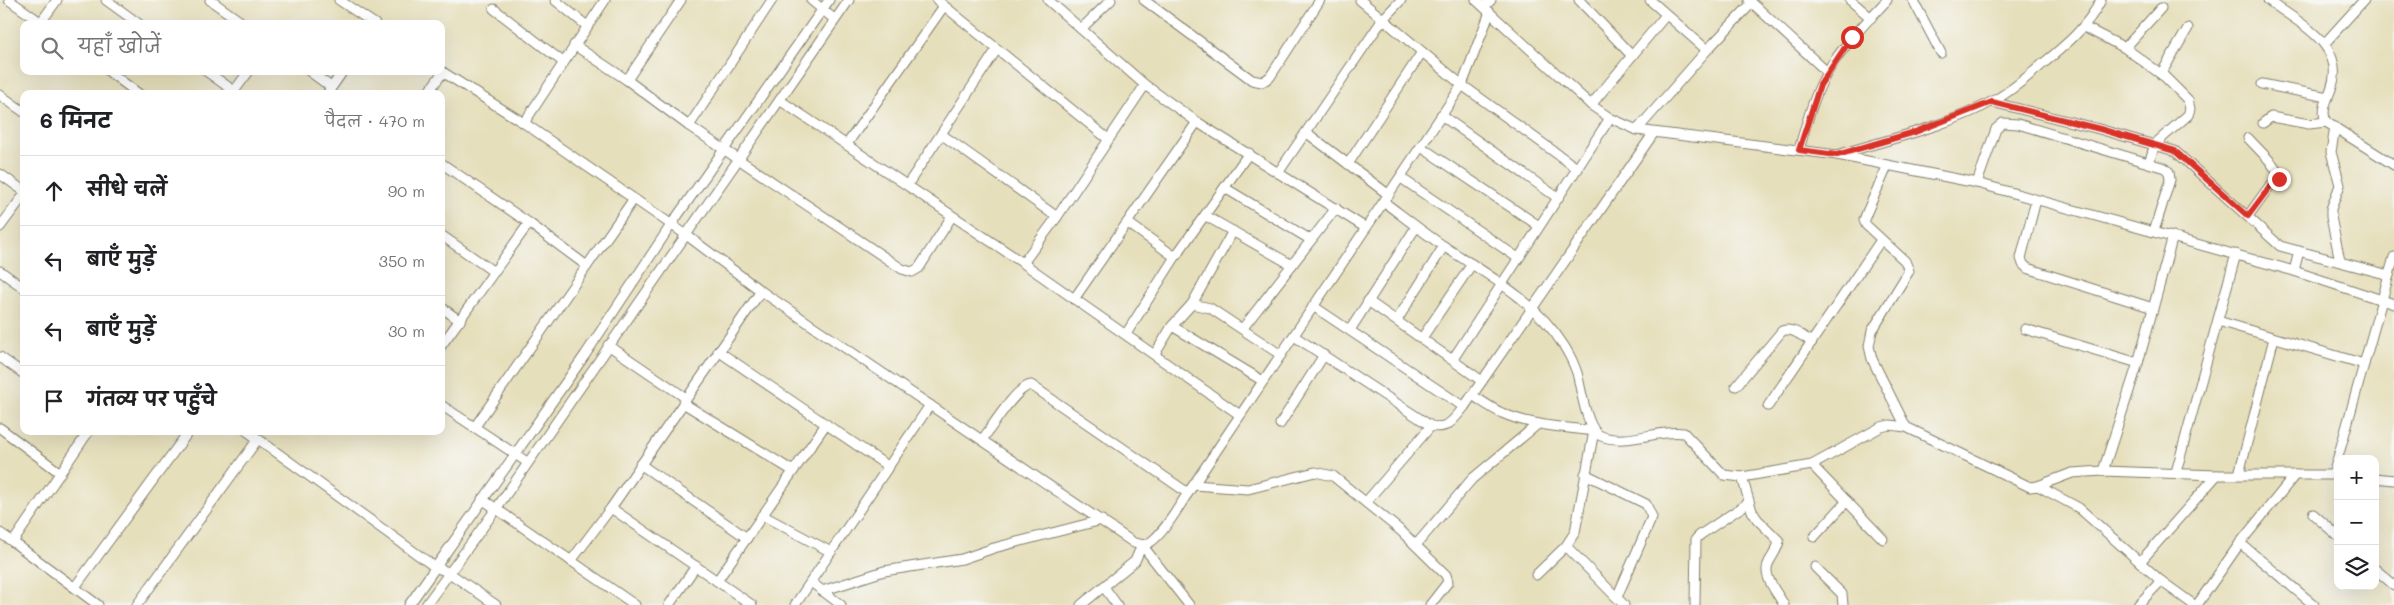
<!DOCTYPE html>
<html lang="hi">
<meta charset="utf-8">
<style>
body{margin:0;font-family:Mali,"Playpen Sans Deva",sans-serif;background:#f6f6f6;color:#202124}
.controls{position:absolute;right:15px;bottom:15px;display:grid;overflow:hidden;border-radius:10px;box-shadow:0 5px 20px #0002}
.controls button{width:45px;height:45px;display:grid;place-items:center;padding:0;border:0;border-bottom:1px solid #e0e0e0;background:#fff;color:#202124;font:25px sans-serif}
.stop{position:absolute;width:15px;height:15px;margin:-11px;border:4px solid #d93025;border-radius:50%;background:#fff}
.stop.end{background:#d93025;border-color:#fff;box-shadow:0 1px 5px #0008}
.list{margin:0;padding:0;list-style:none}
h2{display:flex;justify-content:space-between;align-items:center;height:65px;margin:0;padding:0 20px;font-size:21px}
h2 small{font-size:16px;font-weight:400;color:#757577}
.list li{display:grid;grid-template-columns:32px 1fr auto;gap:15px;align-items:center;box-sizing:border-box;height:70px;padding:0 20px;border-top:1px solid #e0e0e0}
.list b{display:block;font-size:19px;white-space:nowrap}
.list em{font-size:16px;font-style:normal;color:#757577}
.icon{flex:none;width:28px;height:28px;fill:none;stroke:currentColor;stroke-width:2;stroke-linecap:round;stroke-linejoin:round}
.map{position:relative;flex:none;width:2394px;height:605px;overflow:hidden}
.search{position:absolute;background:#fff;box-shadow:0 5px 20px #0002;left:20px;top:20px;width:425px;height:55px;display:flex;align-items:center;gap:12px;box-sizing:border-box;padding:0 18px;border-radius:10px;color:#757577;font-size:19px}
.panel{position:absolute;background:#fff;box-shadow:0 5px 20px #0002;left:20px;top:90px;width:425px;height:345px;border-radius:10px}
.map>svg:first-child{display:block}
</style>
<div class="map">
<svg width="2394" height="605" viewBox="0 0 2394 605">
<rect width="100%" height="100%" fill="#f6f6f2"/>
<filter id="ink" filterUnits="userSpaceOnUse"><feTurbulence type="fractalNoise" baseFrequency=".02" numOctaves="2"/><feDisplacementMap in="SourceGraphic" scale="10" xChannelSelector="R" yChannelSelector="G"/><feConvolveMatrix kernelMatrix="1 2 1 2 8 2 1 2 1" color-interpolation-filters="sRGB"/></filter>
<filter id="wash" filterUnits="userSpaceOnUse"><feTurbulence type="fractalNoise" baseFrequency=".0096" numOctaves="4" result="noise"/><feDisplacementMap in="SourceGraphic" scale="20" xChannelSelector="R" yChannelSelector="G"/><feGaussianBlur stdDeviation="1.12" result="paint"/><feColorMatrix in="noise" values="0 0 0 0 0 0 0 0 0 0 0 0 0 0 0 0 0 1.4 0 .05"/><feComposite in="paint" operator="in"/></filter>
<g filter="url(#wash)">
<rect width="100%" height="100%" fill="#e6dfbb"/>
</g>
<g filter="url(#ink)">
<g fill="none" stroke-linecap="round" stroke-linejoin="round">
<defs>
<g id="minor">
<path d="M9 0 43 24"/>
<path d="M106 0 139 24"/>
<path d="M210 0 244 24"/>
<path d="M339 0 375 24"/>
<path d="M555 0 587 26"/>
<path d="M811 0 834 19"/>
<path d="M937 0 1108 139"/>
<path d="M1048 0 1145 85 1197 122 1366 228"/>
<path d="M1144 0 1252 80 1262 82 1270 77 1320 0"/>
<path d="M1360 0 1462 85 1578 169"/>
<path d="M1476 0 1591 105 1610 118 1637 130 1837 155 1977 183 2294 271 2394 304"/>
<path d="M1579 0 1632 56"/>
<path d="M1650 0 1707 50"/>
<path d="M1749 0 1827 72"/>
<path d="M1850 0 1871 18"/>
<path d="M1913 0 1941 53"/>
<path d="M2268 0C2298 23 2348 45 2331 89 2327 100 2321 111 2326 122L2394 165"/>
<path d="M1484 7 1491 0"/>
<path d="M494 9 563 62"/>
<path d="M41 22 57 0"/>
<path d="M2084 27 2125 48 2165 77 2188 100 2190 109 2188 115 2155 144 2149 163"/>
<path d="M1081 29 1111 0"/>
<path d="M2325 43 2364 0"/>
<path d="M574 45 627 80 689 126 902 269 912 272 919 268 952 216"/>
<path d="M2125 48 2161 8"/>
<path d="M108 71 139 94"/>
<path d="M206 71 234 91"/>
<path d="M309 71 331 87"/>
<path d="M441 71 524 123 685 234 761 291 1134 543C1140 544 1144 546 1149 543 1163 535 1179 506 1188 493L1462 85 1490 12"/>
<path d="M2161 74 2188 28"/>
<path d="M627 80 681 0"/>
<path d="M2262 84 2328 97"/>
<path d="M232 94 249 71"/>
<path d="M327 94 343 71"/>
<path d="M427 94 443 72"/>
<path d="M0 95 24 112"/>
<path d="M781 101 1023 263 1240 415"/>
<path d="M1992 102 2099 129 2175 151 2280 246 2389 275"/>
<path d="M1591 105 1666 15"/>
<path d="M1441 115 1558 198"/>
<path d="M524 123 605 0"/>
<path d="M2263 123 2271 117 2309 124 2326 122"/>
<path d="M689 126 772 0"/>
<path d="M2335 127 2331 152 2340 185 2331 209V217L2340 261"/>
<path d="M1637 130 1707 50 1752 3"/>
<path d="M1307 133 1389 195"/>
<path d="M941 134 1057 217"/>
<path d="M847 144 944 6"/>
<path d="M1421 147 1539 226"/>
<path d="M1799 150C1805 128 1811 105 1821 84 1836 52 1863 26 1887 0"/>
<path d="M1837 155C1886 140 1948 126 1993 101 2012 91 2028 76 2045 62 2067 44 2088 26 2101 0"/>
<path d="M441 163 529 223 587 266"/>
<path d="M1348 164 1422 52"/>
<path d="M1887 167 1867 212 1864 220 1866 225 1905 261 1909 271 1872 331 1869 346 1872 359 1906 427"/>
<path d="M1278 173 1383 19 1401 0"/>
<path d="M0 174 24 191"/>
<path d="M1401 178 1518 258"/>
<path d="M1977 183 1996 129 2003 123 2018 124 2165 168 2169 172 2170 180 2154 231"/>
<path d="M908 184 997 49"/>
<path d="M1225 188 1311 240"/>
<path d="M2036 200 2021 258 2023 264 2027 268 2153 308"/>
<path d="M1384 202C1404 217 1424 233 1445 247 1488 275 1536 301 1564 346 1569 354 1574 364 1577 373 1581 387 1586 430 1601 436 1627 446 1657 429 1684 433L1724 475 1742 477 1812 465 1881 427 1890 425 1906 427 2030 487 2038 486 2072 473 2103 471 2217 475H2338"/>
<path d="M1206 216 1292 265"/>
<path d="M2248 216 2269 187 2281 177 2269 160 2248 138"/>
<path d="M1128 223 1175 257"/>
<path d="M0 227 24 195"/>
<path d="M441 235 494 272"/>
<path d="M1023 263 1057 217 1145 85"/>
<path d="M0 271 24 288"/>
<path d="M2294 271 2299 251"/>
<path d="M1074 299 1197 122"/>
<path d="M1368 301 1482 381"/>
<path d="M1192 304 1233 231"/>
<path d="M1313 306 1464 407"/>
<path d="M441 307 460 321"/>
<path d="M1397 320 1444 246"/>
<path d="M2218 321 2364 364"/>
<path d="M1172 326 1263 381"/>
<path d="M1243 328 1336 208"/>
<path d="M2025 329 2138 363"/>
<path d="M1350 330 1416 227"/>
<path d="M1126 334 1175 257 1249 153"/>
<path d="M1294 336 1431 426C1448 430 1454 419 1464 407L1653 134"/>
<path d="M1422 338 1472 264"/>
<path d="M608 345 686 398"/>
<path d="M441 346 529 223"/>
<path d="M718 351 889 467"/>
<path d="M1155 354 1172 326 1192 304 1210 308 1281 355"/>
<path d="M0 357 24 374"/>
<path d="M1453 359 1610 118"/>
<path d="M1736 386 1782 331C1793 327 1803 337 1812 342"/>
<path d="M1472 395C1482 401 1492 409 1502 413 1531 426 1564 427 1594 431L1575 532 1566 546 1536 575"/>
<path d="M683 403 793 471"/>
<path d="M441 405 527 462"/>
<path d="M1768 406 1881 240"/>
<path d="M1280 424 1324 355"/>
<path d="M0 428 59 472"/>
<path d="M474 428 633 200"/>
<path d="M247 431 435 567 448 572 496 605"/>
<path d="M982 440C992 427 1016 387 1031 385L1188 493"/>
<path d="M640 464 747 538"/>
<path d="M1812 465 1883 539"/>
<path d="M2103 471 2138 363 2173 236"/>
<path d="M2176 472 2236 254"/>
<path d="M1585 474 1646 504 1652 517 1617 597"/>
<path d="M2239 474 2274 338"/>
<path d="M2333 475 2394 257"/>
<path d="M1742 477 1752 511 1757 519 1779 541C1778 549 1772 556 1769 562 1761 576 1778 593 1784 605"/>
<path d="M2375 478 2394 480"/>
<path d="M1194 485 1248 489 1315 472 1333 476 1401 531 1446 575 1448 582 1430 605"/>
<path d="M2038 486 2079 508 2161 581 2194 605"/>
<path d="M482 499 635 605"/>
<path d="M1366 502 1431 426"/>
<path d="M611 508 752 605"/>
<path d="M2313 514 2338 536"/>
<path d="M762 515 831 552"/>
<path d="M0 533 13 542 89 431"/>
<path d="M1814 537 1847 501"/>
<path d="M13 542 98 605"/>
<path d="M2240 543 2314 605"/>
<path d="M1416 545 1472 479 1538 424"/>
<path d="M1566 546 1624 605"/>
<path d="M571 561 611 508 761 291"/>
<path d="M2140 562 2217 475"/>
<path d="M1815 567 1842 594 1843 605"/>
<path d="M2375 569 2394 585"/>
<path d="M717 581 826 424"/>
<path d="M811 582 841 605"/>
<path d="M75 587 189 431"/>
<path d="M1104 587 1117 605"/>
<path d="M822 591 884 571 962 559 994 548 1102 520"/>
<path d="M137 605 258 439"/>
<path d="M409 605 585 355 671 225 829 0"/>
<path d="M426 605 496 509 849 0"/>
<path d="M669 605 696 566"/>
<path d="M795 605 930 405"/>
<path d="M1081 605 1135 561 1142 545 1189 605"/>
<path d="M1695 605 1696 539 1700 535 1748 503"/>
<path d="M2138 605 2161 581"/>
<path d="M2197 605 2240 543 2295 475"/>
</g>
</defs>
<!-- minor casing -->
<use href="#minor" stroke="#817e6c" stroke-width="11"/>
<!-- minor -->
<use href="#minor" stroke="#fff" stroke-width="9"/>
</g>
</g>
<g fill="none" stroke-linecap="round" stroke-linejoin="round" filter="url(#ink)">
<!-- route -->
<path stroke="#d93025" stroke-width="6" d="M1852 37 1820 85 1799 150 1837 155 1915 132 1992 102 2100 129 2175 151 2248 216 2269 188 2279 179"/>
</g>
</svg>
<div class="controls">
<button>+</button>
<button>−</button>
<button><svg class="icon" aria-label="layers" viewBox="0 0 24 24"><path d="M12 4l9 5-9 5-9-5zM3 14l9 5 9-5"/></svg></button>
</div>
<div class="stop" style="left:1852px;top:37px"></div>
<div class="stop end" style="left:2279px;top:179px"></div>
<div class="search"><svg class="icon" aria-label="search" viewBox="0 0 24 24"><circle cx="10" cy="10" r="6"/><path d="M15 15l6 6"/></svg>यहाँ खोजें</div>
<section class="panel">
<h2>6 मिनट<small>पैदल · 470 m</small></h2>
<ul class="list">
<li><svg class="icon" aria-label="ahead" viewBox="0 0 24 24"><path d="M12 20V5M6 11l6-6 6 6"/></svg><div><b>सीधे चलें</b></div><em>90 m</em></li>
<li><svg class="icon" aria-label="left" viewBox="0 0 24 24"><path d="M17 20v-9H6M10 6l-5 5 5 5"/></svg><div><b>बाएँ मुड़ें</b></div><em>350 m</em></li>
<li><svg class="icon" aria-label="left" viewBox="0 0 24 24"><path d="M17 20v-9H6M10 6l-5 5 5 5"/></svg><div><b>बाएँ मुड़ें</b></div><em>30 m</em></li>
<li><svg class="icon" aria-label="arrive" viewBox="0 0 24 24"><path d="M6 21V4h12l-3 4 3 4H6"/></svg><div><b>गंतव्य पर पहुँचे</b></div></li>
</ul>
</section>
</div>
